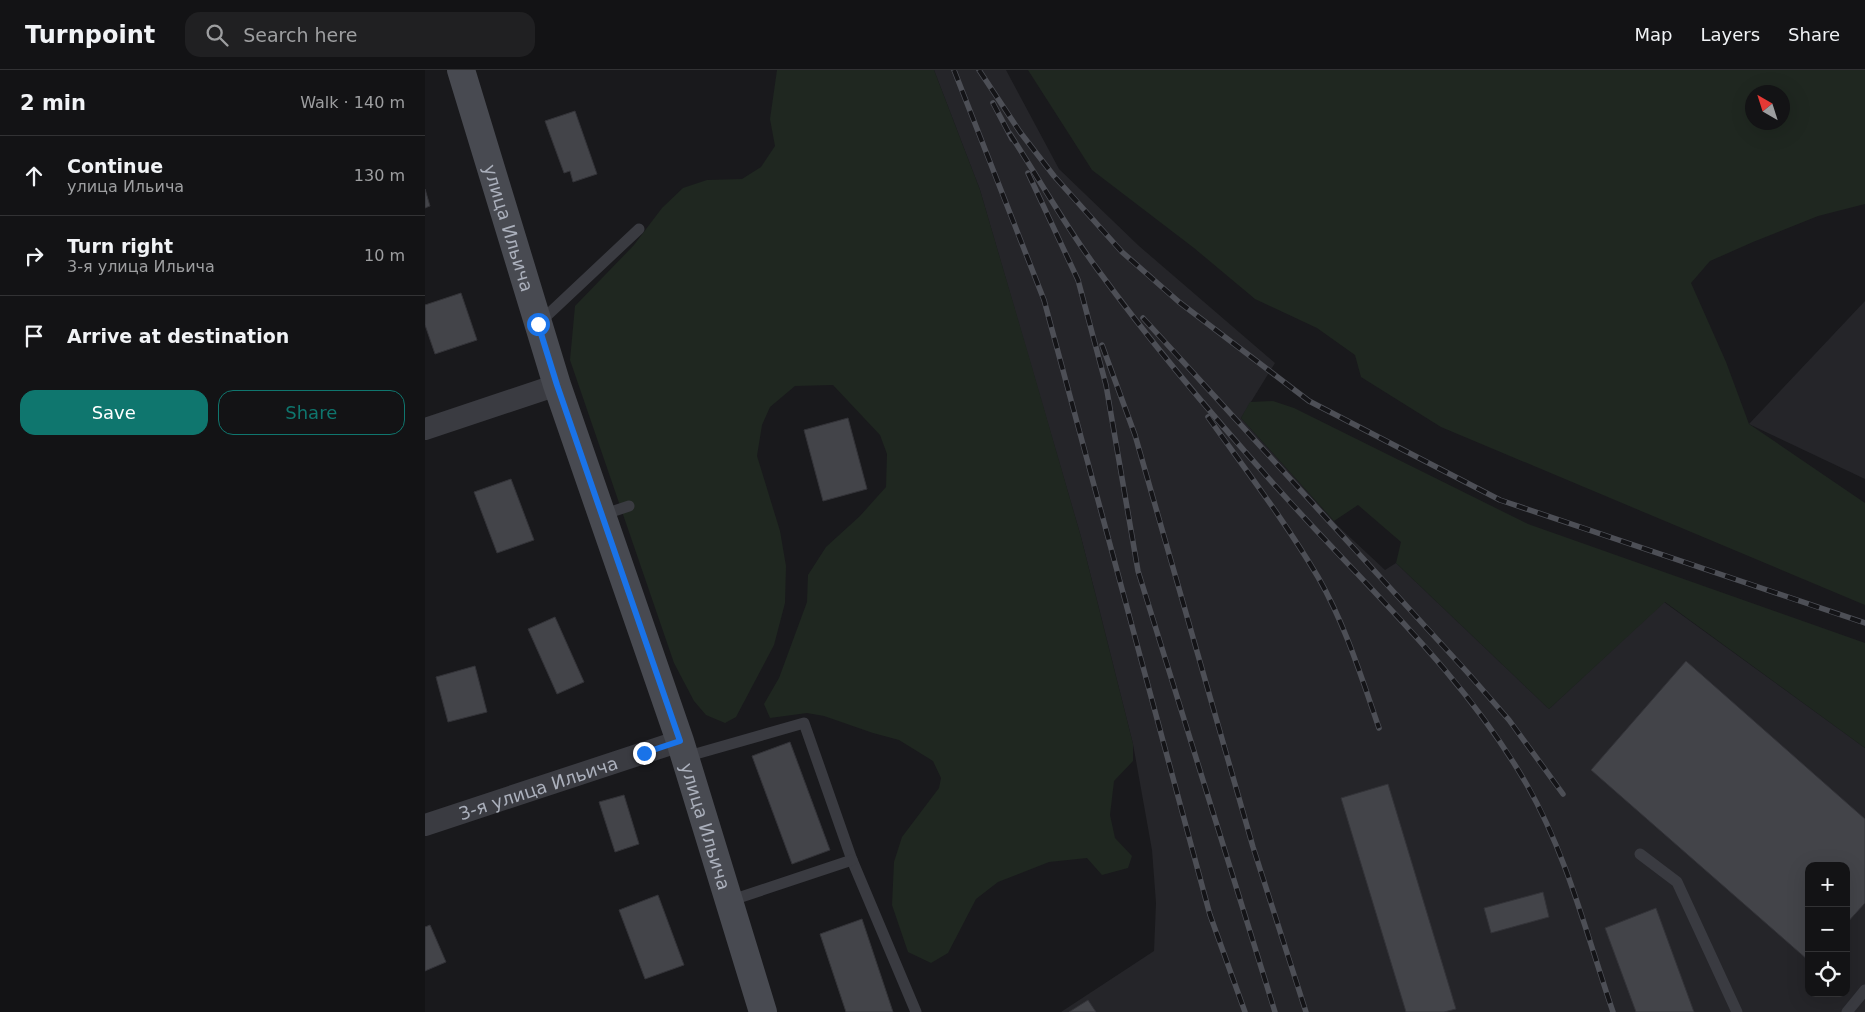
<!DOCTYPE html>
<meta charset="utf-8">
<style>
body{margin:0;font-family:"DejaVu Sans",sans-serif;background:#202022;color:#f1f3f6}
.controls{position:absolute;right:15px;bottom:15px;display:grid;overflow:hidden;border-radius:10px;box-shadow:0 5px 20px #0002}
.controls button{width:45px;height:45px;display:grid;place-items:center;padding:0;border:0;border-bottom:1px solid #323234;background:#131315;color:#f1f3f6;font:25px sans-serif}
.compass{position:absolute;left:1320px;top:15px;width:45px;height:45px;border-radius:50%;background:#131315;box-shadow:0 5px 20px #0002;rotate:321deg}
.stop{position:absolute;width:15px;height:15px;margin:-11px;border:4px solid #1a73e8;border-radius:50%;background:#fff}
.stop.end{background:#1a73e8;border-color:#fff;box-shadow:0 1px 5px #0008}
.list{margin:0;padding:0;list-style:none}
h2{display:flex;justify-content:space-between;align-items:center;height:65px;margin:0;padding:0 20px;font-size:21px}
h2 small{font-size:16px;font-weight:400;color:#9d9ea0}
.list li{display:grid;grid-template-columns:32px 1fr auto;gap:15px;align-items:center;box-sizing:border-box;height:80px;padding:0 20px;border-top:1px solid #323234}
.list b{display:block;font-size:19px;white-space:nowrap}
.list p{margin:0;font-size:16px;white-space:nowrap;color:#9d9ea0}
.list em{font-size:16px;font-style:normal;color:#9d9ea0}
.actions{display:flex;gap:10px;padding:15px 20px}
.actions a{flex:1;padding:11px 0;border:1px solid #0f766e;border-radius:15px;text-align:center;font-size:18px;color:#0f766e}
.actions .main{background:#0f766e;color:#fff}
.icon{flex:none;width:28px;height:28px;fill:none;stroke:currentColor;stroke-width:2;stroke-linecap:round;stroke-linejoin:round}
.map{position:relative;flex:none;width:1440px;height:942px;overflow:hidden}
header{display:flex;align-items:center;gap:30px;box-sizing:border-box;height:70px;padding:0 25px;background:#131315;border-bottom:1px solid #323234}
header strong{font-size:24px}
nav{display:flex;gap:28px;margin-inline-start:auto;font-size:18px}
.search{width:350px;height:45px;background:#202022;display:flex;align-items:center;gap:12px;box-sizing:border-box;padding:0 18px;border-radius:15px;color:#9d9ea0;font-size:19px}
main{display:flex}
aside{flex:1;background:#131315}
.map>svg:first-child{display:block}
</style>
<header>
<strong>Turnpoint</strong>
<div class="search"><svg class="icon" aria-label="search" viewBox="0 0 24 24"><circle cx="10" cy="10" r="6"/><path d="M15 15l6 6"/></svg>Search here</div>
<nav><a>Map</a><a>Layers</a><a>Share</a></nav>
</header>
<main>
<aside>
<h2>2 min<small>Walk · 140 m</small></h2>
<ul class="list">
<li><svg class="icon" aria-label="ahead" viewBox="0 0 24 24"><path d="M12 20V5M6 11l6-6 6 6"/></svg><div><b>Continue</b><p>улица Ильича</p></div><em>130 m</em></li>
<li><svg class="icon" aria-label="right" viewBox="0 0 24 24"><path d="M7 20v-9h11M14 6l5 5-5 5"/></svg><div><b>Turn right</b><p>3-я улица Ильича</p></div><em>10 m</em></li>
<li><svg class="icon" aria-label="arrive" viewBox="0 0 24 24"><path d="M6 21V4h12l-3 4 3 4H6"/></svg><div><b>Arrive at destination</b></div></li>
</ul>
<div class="actions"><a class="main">Save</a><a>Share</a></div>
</aside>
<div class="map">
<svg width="1440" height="942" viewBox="0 0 1440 942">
<rect width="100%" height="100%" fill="#19191c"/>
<!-- built -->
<g fill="#252529" fill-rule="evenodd">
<path d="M509 0H581L634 99 714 176 850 293 816 348 914 457 960 500 971 493 1124 639 1239 532 1440 678V942H636L729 881 731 833 727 780 708 674 656 467 555 120ZM1384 796H1421V923H1384Z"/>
<path d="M1440 231V409L1324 354Z"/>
</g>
<!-- green -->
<g fill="#1f2720" fill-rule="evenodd">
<path d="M352 0H509L555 120 607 297 656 467 708 674V691L689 711 685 745 690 768 707 786 703 798 677 805 662 788 624 792 573 812 551 829 523 883 506 893 483 882 467 835 469 792 477 767 514 718 516 708 508 691 474 670 448 663 399 646 382 643 345 648 339 634 354 608 382 532 383 505 401 477 435 446 461 417 462 384 455 365 408 315 370 316 345 337 337 355 332 386 355 461 361 496 360 533 349 575 311 647 300 653 281 645 269 631 249 593 145 290 150 236 209 175 237 138 258 118 282 110 317 109 336 97 350 76 345 49Z"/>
<path d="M603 0H1440V134L1393 146 1328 172 1285 191 1266 213 1301 292 1324 354 1440 433V535L1016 357 936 307 930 285 892 258 830 229 769 178 667 100ZM1328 22H1358V52H1328Z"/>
<path d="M848 331 869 338 1103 454 1440 573V678L1240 532 1124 639 971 493 976 472 933 435 909 451 816 348 825 332Z"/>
</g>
<!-- building -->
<g fill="#434449" stroke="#333338">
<path d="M150 41 172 104 148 112 145 101 139 103 120 51Z"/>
<path d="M0 119 5 136 0 138Z"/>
<path d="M36 223 52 270 10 284 0 255V235Z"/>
<path d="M423 348 442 419 398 431 379 360Z"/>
<path d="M86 409 109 470 72 483 49 422Z"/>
<path d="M130 547 159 612 132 624 103 559Z"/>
<path d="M1261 591 1440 749V833L1421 854V796H1384V891L1166 700Z"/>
<path d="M50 596 62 642 23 652 11 607Z"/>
<path d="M365 672 405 780 367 794 327 686Z"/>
<path d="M963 714 1031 939 1019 942H981L916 728Z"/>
<path d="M199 725 214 774 190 782 174 732Z"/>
<path d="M1118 822 1124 847 1066 863 1059 838Z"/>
<path d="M233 825 259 895 220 909 194 840Z"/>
<path d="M1231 838 1269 942H1211L1180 858Z"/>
<path d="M437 849 468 942H421L395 864Z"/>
<path d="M5 855 21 892 0 901V857Z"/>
<path d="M663 930 671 942H644Z"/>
</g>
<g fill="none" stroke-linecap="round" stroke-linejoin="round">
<!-- lane -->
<g stroke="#3a3b41" stroke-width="11">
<path d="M114 253 214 159"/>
<path d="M177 445 204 436"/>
<path d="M260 687 379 653 427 790 491 942"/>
<path d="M1215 784 1252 812 1312 942"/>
<path d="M304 831 427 790"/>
<path d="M1422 942 1440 920"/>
</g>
<!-- street -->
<g stroke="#3a3b41" stroke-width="22">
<path d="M0 359 132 315"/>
<path id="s1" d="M0 755 255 671"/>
</g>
<!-- secondary -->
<path stroke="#484a51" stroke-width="28" id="s2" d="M36 0 132 315 255 671 338 942"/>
<defs>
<g id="rail">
<path d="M529 0 619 230 785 845 820 942"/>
<path d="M554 0 595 62 629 106 697 182 754 232 884 331 1075 430 1440 553"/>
<path d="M568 33 587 69"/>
<path d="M585 64C614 109 641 157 673 200 729 277 792 351 855 421 940 516 1038 603 1102 715 1142 785 1162 866 1188 942"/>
<path d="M603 103 653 210 681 315 713 501 850 942"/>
<path d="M718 248 1042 602 1084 650 1138 724"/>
<path d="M677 275 710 365 828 777 881 942"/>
<path d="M783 347C820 399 860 451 893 507 920 554 936 606 954 658"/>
</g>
</defs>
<!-- rail casing -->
<use href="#rail" stroke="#4d4f56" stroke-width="5.5"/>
<!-- rail -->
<use href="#rail" stroke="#141417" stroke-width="4" stroke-dasharray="11" stroke-linecap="butt"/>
</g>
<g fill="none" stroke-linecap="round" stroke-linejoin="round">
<!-- route -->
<path stroke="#1a73e8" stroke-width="6" d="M113 254 132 315 255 671 219 683"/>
</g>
<g text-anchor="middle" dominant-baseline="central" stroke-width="4" stroke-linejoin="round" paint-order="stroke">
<!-- street labels -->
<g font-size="18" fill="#abb0bc" stroke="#141417">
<text stroke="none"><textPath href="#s2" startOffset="165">улица Ильича</textPath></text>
<text stroke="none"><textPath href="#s1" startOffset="119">3-я улица Ильича</textPath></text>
<text stroke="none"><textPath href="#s2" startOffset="795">улица Ильича</textPath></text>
</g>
</g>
</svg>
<div class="controls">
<button>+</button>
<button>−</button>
<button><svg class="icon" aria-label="locate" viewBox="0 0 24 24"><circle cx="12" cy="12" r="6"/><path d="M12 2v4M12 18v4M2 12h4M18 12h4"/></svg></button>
</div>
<svg class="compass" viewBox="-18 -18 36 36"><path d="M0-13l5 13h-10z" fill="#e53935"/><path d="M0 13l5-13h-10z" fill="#9d9ea0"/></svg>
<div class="stop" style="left:113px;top:254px"></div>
<div class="stop end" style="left:219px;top:683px"></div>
</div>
</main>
